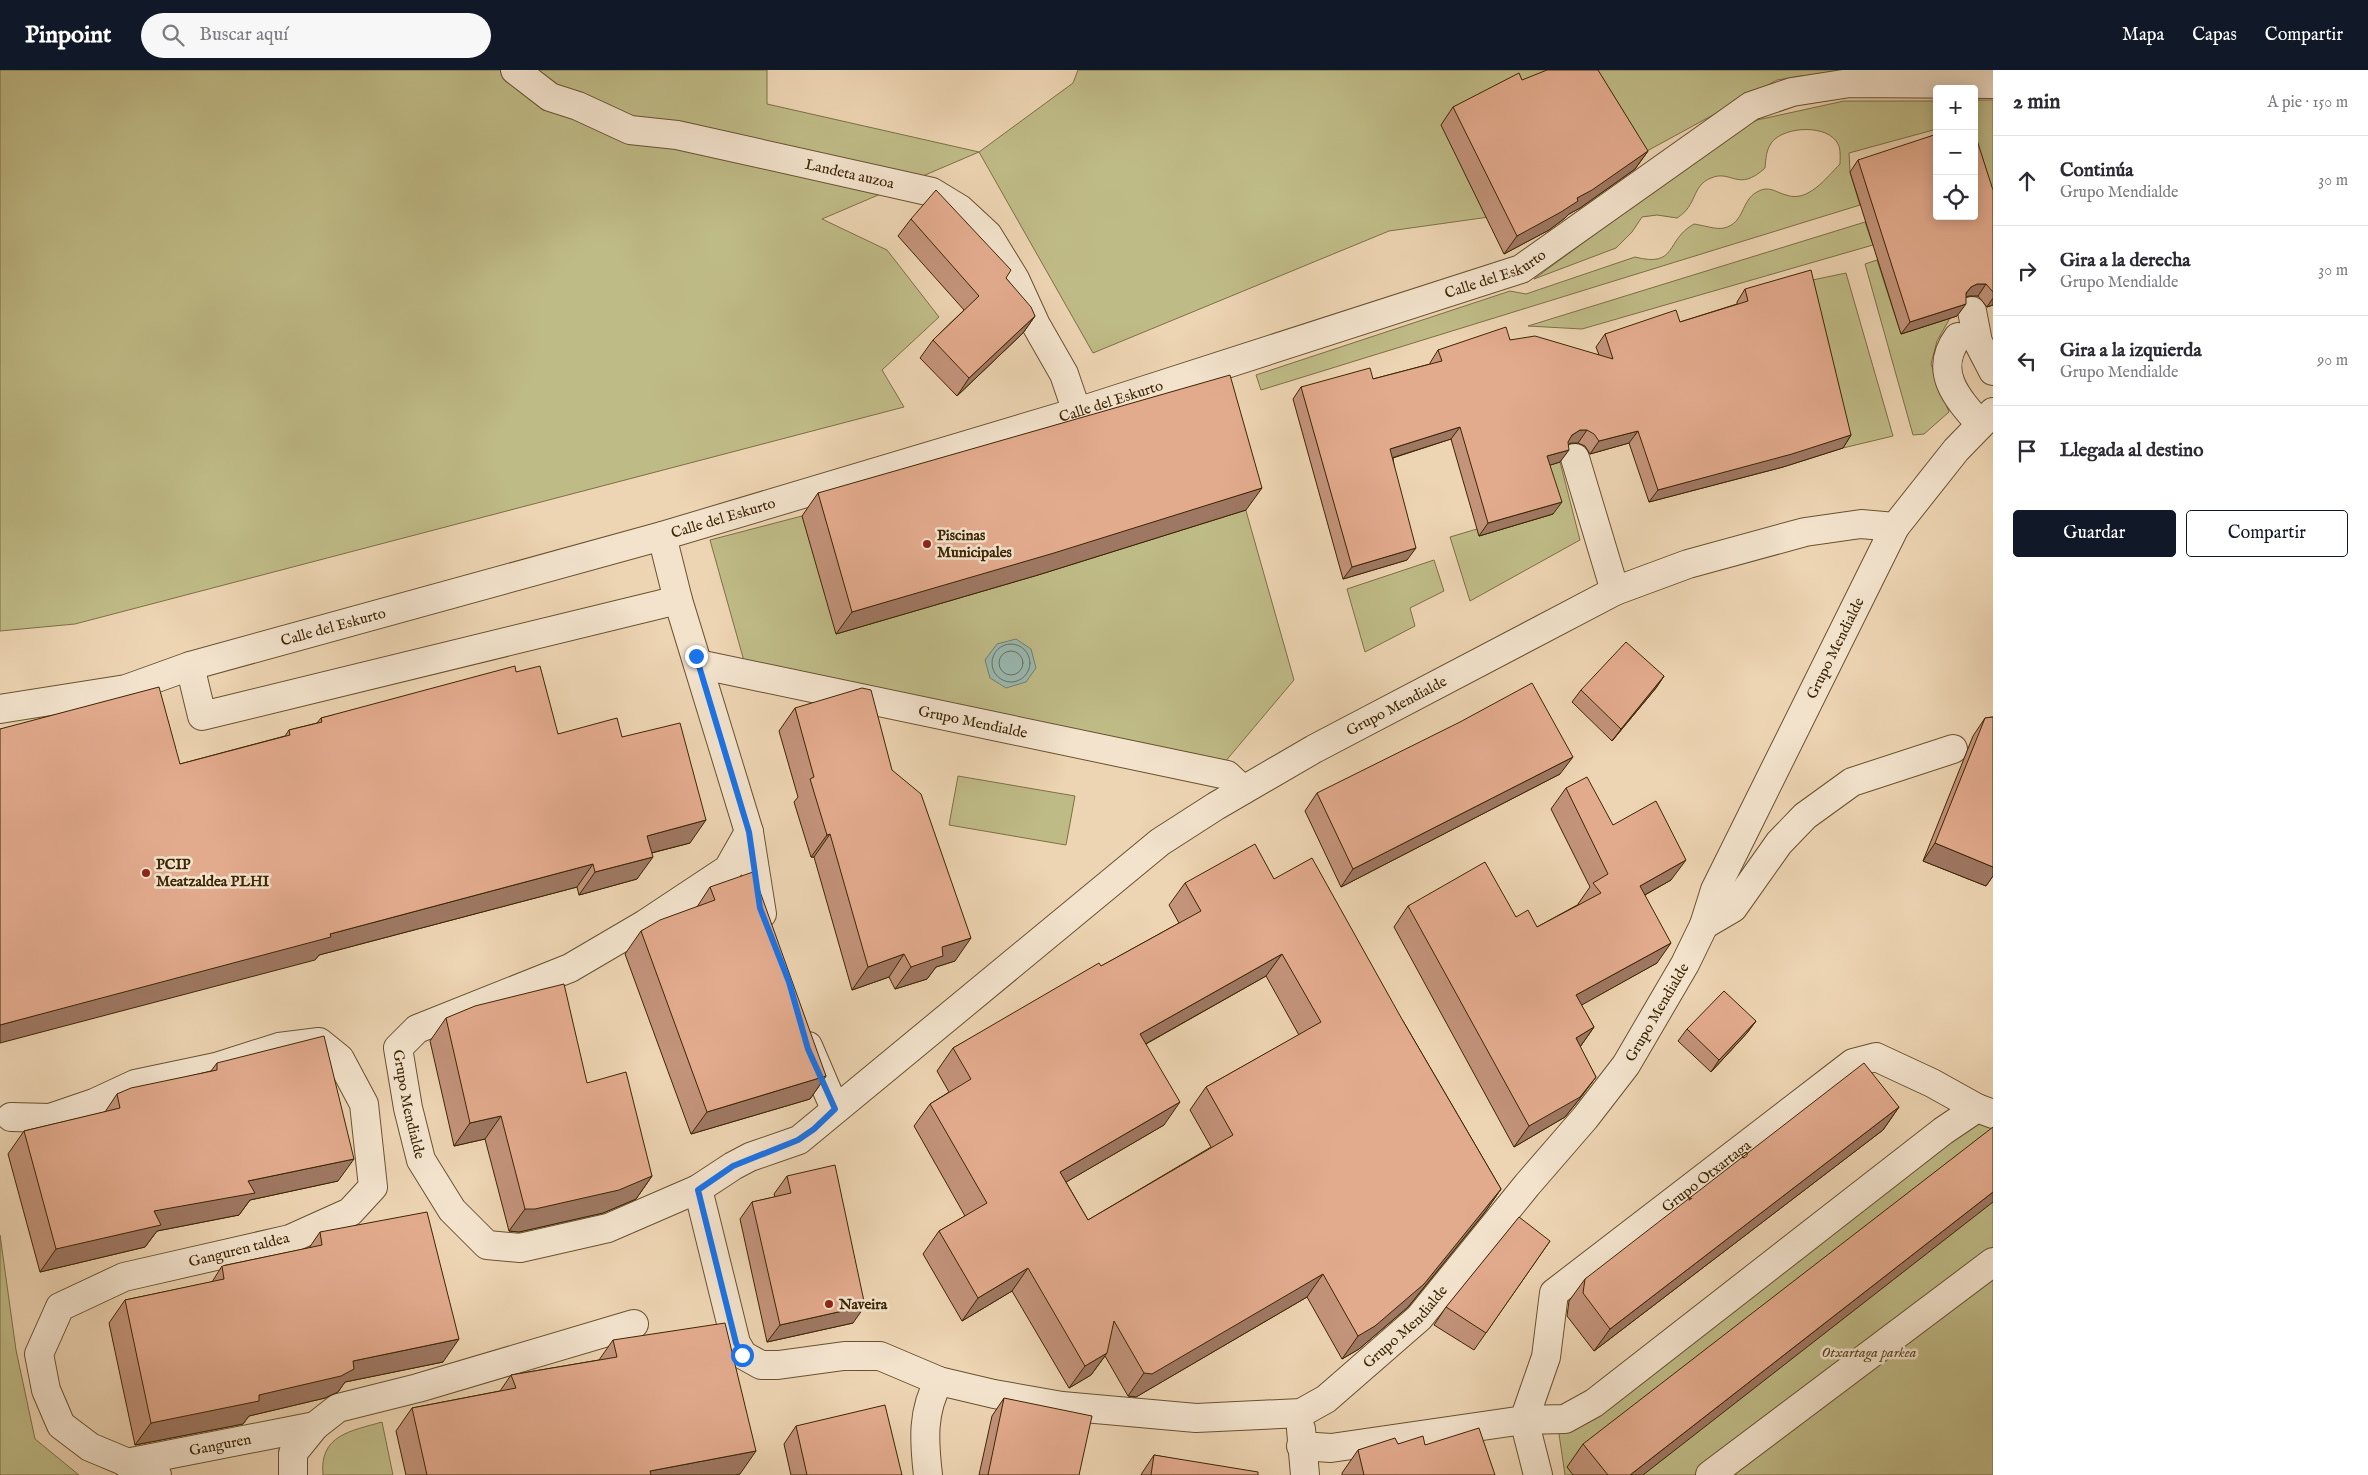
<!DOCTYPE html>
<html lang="es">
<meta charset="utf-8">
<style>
body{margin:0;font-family:"IM FELL English",serif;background:#f7f7f7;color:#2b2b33}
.controls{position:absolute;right:15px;top:15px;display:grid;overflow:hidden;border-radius:5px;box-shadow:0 2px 12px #0003}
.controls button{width:45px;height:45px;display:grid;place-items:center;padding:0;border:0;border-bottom:1px solid #e1e1e2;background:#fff;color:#2b2b33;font:25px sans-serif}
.stop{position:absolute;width:15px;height:15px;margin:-11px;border:4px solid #1a73e8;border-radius:50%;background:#fff}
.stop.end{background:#1a73e8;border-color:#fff;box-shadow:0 1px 5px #0008}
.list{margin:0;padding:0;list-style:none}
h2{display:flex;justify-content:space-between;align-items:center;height:65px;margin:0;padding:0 20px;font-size:21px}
h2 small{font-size:16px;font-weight:400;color:#7c7c81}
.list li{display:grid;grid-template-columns:32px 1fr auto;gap:15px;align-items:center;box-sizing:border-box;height:90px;padding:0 20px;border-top:1px solid #e1e1e2}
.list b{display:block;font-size:19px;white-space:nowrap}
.list p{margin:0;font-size:16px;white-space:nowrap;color:#7c7c81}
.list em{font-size:16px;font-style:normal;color:#7c7c81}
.actions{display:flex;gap:10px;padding:15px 20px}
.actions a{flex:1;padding:11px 0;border:1px solid #111827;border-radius:5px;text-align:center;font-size:18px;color:#111827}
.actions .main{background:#111827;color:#fff}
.icon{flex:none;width:28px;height:28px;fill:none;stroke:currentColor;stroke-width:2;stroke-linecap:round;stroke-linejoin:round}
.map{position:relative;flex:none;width:1993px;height:1405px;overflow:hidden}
header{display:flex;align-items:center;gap:30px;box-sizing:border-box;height:70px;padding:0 25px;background:#111827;color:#fff}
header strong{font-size:24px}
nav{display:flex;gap:28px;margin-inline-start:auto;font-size:18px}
.search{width:350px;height:45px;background:#f7f7f7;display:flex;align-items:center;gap:12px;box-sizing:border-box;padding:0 18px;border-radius:28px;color:#7c7c81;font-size:19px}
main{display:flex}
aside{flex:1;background:#fff}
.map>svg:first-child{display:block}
</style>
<header>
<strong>Pinpoint</strong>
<div class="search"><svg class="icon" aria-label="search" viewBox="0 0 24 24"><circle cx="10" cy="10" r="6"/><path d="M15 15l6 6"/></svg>Buscar aquí</div>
<nav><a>Mapa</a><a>Capas</a><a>Compartir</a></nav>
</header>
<main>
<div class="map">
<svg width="1993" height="1405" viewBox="0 0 1993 1405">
<rect width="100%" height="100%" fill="#edd4b2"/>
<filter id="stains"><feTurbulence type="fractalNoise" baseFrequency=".004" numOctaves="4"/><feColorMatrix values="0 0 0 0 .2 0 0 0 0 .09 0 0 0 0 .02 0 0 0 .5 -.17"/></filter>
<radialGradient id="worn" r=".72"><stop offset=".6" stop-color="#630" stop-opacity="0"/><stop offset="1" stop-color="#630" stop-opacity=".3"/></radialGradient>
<!-- green -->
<g fill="#bfbb87" stroke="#7e7045">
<path d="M0 0H767V34L979 82 1073 13 1078 0H1993V3L1801 6 1777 10 1539 140 1389 161 1093 283 979 82 822 149 887 180 939 247 882 300 904 337 75 554 0 561Z"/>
<path d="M1974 30H1993V122L1974 68Z"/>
<path d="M1844 31H1937V59L1849 83 1850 102 1860 135 1261 320 1256 305 1510 221 1526 224 1635 187C1678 198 1665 170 1694 154 1702 155 1717 160 1724 158 1745 153 1741 130 1757 122 1769 115 1775 122 1786 125 1808 133 1826 108 1840 94 1840 88 1841 80 1838 74 1828 54 1785 56 1772 72 1766 80 1766 88 1765 98 1738 123 1731 99 1711 108 1691 116 1698 135 1677 148L1657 145 1642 147 1632 162 1616 178 1534 209 1735 61 1757 50Z"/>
<path d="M1865 152 1873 175 1582 259 1528 256Z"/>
<path d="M1877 190 1901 264 1950 248 1937 271 1931 294 1949 342 1924 364 1913 365 1865 194Z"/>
<path d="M1846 203 1893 366 1843 378 1803 212Z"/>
<path d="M1514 324 1551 394 1560 392 1580 470 1470 531 1450 467 1477 459 1479 466 1553 444Z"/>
<path d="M1214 328 1294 610 1224 693 744 591 710 470 802 446Z"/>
<path d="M1434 490 1444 521 1410 538 1415 556 1365 582 1347 519Z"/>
<path d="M958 706 1075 726 1066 775 949 755Z"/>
<path d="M1993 1052V1405H1565L1559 1364 1963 1055Z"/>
<path d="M0 1165 16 1280 35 1369 79 1405H0Z"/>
<path d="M382 1352 393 1405H323C319 1365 351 1361 382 1352Z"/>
</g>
<!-- water -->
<path fill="#99b8b0" stroke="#747e6b" d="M1016 569 1031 579 1036 598 1026 612 1006 618 990 608 985 590 997 574Z"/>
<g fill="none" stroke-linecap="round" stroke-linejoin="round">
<!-- shore -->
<g stroke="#6a6f5a" stroke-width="1">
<circle cx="1011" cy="593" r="19"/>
<circle cx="1011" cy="593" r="12"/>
</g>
<defs>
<g id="minor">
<path id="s1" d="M515 0 550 27 578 36 630 60 677 65 932 122 960 139 988 165 1015 209 1036 255 1064 304 1077 342"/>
<path d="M1972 241 1978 272 1993 301"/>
<path d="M1958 267C1933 301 1956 327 1980 354"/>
<path d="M1575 388 1615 521"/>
<path d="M662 466 678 530 749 762"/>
<path id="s2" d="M698 594 1227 705 1243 720"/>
<path d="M190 596 202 646 678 530"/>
<path id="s3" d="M0 639 126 619 190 596 662 466 1077 342 1521 199 1751 36 1792 22 1850 13 1993 14"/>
<path id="s4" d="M762 844 749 762 728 799 645 854 570 898 417 959 398 978 408 1038 421 1090 452 1140 487 1175 520 1178 608 1158 698 1119 733 1096 750 1087 799 1070 1160 772 1216 736 1314 679 1615 521 1688 494 1805 462 1861 454 1895 457"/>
<path d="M1704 855 1733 838 1779 773 1805 746 1852 712 1953 679"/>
<path d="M808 976 835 1039"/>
<path d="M11 1047 50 1048 94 1033 135 1014 216 997 279 977 319 972 340 989 364 1034 373 1117 350 1142 290 1169 124 1207 60 1237 39 1284 46 1320 61 1355 90 1377 157 1405"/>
<path id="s5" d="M698 1119 736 1273 743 1285 761 1295H778L844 1286H880L939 1311 994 1324 1062 1336 1196 1348 1301 1343 1326 1329 1419 1248 1527 1115 1585 1048 1626 995 1685 894 1704 855 1715 820 1895 457 1956 380 1993 342"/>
<path d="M1301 1359 1305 1405"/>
<path d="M1301 1376 1331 1378 1524 1350 1565 1349 1594 1333 1943 1061 1977 1038 1993 1044"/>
<path id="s6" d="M126 1393 315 1356"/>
<path d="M293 1405V1383L315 1356 338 1338 418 1318 634 1254"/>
<path d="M928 1405C924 1371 922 1341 939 1311"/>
<path id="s7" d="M1538 1405 1524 1350 1546 1287 1554 1223 1853 993 1876 987 1932 1013 1977 1038"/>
<path d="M1710 1405 1993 1192"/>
</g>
</defs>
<!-- minor casing -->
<use href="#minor" stroke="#68522f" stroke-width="30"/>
<!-- minor -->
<use href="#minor" stroke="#f3e3cd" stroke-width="28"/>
</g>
<!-- wall -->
<g fill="#c3937a" stroke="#3c2603" fill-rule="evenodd">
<path d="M1522 10 1648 81 1635 99 1580 138 1569 144 1565 148 1549 160 1504 184 1441 55 1453 37Z"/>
<path d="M1858 90 1993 120V235L1987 237 1978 226H1969L1966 227 1957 246 1901 264 1850 102Z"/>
<path d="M911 149 1006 208 1035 246 1023 263 957 326 920 288 933 270 964 240 898 166Z"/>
<path d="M1745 219 1851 365 1843 378 1783 397 1649 432 1629 373 1590 384 1585 376 1578 373H1571L1569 374 1560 392 1550 395 1553 444 1479 466 1451 369 1393 388 1407 490 1343 509 1293 329 1301 317 1373 309 1430 294V293L1438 280 1510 270 1599 285 1596 277 1605 264 1680 252 1737 234V232Z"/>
<path d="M818 423 1246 440 1038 505 836 564 802 446Z"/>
<path d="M516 602 558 664 622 667 690 773 652 783 637 809 579 825 577 817 319 885 315 890 180 694 285 666 289 660 317 653 321 648Z"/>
<path d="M1664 606 1656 618 1612 671 1572 632 1581 620Z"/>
<path d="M795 638 892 700 955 891 936 897 927 909 895 919 889 907 852 920 814 787H811L794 732 798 727 779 661Z"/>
<path d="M1993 647V806L1986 816 1923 791 1973 666 1985 648Z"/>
<path d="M1560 704 1341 817 1305 741 1317 723Z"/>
<path d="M1566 718 1613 755 1671 810 1645 825 1657 893 1581 935 1594 957 1580 977 1596 1007 1581 1027 1565 1047 1514 1077 1394 857 1408 836 1516 847 1537 857 1579 834H1578L1590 817 1551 739Z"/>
<path d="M1274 809 1403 951 1501 1119 1485 1142 1408 1237 1359 1279 1342 1289 1307 1227 1136 1327 1128 1326 1105 1286 1091 1305 1069 1318 1012 1221 962 1251 923 1184 939 1161 965 1146 914 1056 930 1034 949 1022 937 1001 953 978 1179 853 1169 835 1185 813ZM1266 906 1299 965 1206 1017 1190 1040 1211 1077 1088 1150 1066 1112 1164 1055 1146 974Z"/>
<path d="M710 817 826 1006 810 1029 691 1064 625 884 641 861 697 837Z"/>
<path d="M446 948 587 1013 652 1106 636 1129 603 1143 519 1162 509 1161 485 1069 454 1076 430 971Z"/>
<path d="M1756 951 1747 963 1711 1002 1678 971 1687 959Z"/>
<path d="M217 993 338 1111 250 1130 239 1145 157 1161 145 1177 40 1202 8 1084 24 1061 105 1042 117 1024 211 1001Z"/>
<path d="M1899 1037 1883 1060 1594 1281 1567 1246 1569 1231 1585 1209Z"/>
<path d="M787 1106 853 1253 767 1272 740 1149 752 1132 775 1127 774 1124Z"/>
<path d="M320 1162 443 1292 345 1312 338 1322 325 1328 249 1346 243 1354 135 1375 109 1253 125 1230 212 1212 222 1196 309 1178Z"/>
<path d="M1550 1171 1474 1280 1434 1255 1446 1237Z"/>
<path d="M613 1270 740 1404 735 1405H406L396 1361 412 1338 500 1321 511 1305 599 1290Z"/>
<path d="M1004 1328 1079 1405H979L992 1346Z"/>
<path d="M796 1356 902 1405H791L784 1374Z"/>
<path d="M1398 1374 1425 1375 1495 1405H1342V1403L1358 1380Z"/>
<path d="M1583 1374 1643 1405H1573L1567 1397Z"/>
<path d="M1154 1385 1258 1405H1141L1142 1403Z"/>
</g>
<!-- shaded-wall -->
<g fill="#9f7863" stroke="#3c2603">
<path d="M1648 81 1635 99 1580 138 1569 144 1565 148 1549 160 1504 184 1517 166 1577 128Z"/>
<path d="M1977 214H1986L1978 226H1969L1962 229 1971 217Z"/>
<path d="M1993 228V235L1987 237Z"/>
<path d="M1966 234 1957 246 1901 264 1910 252Z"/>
<path d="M1035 246 1023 263 957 326 969 308Z"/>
<path d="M1460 357 1451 369 1382 391 1390 379Z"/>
<path d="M1580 360H1587L1578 373H1571L1563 378 1572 365Z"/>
<path d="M1638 361 1629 373 1590 384 1599 371Z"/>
<path d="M1851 365 1843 378 1783 397 1649 432 1658 420Z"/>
<path d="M1569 380 1560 392 1538 399 1547 386Z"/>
<path d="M1262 418 1246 440 1038 505 836 564 852 542Z"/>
<path d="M1562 432 1553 444 1479 466 1488 453Z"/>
<path d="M1416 478 1407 490 1343 509 1352 497Z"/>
<path d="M1664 606 1656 618 1612 671 1621 659Z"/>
<path d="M1573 687 1560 704 1341 817 1353 799Z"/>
<path d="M706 750 690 773 631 788 647 766Z"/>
<path d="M830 764 814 787H811L827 765Z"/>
<path d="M1935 773 1993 797V806L1986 816 1923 791Z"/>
<path d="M653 787 637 809 579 825 595 802Z"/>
<path d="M1686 790 1671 810 1625 836 1640 816Z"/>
<path d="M593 794 577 817 319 885 315 890 0 973V955L330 864Z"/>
<path d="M971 868 955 891 936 897 927 909 895 919 911 897 942 877Z"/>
<path d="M1671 873 1657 893 1562 946 1576 925Z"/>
<path d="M904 884 889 907 852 920 868 897Z"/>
<path d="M1282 884 1266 906 1124 986 1140 964Z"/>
<path d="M1756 951 1747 963 1711 1002 1719 990Z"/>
<path d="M1594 957 1580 977 1576 968Z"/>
<path d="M826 1006 810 1029 691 1064 707 1042Z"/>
<path d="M1596 1007 1581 1027 1565 1047 1514 1077 1529 1056Z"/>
<path d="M1180 1032 1164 1055 1044 1125 1060 1102Z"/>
<path d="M1899 1037 1883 1060 1594 1281 1610 1259Z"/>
<path d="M501 1046 485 1069 454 1076 470 1053Z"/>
<path d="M354 1089 338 1111 250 1130 239 1145 157 1161 145 1177 40 1202 56 1179 154 1141 248 1111Z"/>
<path d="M652 1106 636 1129 603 1143 519 1162 509 1161 525 1139Z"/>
<path d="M1501 1119 1485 1142 1408 1237 1359 1279 1342 1289 1358 1266Z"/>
<path d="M1993 1122V1132L1643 1405H1630Z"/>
<path d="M1028 1198 1012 1221 962 1251 978 1228Z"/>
<path d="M1323 1204 1307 1227 1136 1327 1128 1326 1144 1303Z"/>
<path d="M865 1236 853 1253 767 1272 780 1255Z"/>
<path d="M459 1269 443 1292 345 1312 338 1322 325 1328 249 1346 243 1354 135 1375 151 1353 259 1325 353 1291Z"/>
<path d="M1107 1283 1091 1305 1069 1318 1085 1296Z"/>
<path d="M756 1381 740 1404 735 1405H647L650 1401Z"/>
</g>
<!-- building -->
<g fill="#e3ab8e" stroke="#3c2603" fill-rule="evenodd">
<path d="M1547 0H1598L1648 81 1592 120 1577 128 1578 131 1561 142 1517 166 1453 37 1519 3 1522 10Z"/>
<path d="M1974 61 1993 120V222L1986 214H1977L1971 217 1966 223V234L1910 252 1858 90 1937 64V146H1974Z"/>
<path d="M936 120 1011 200 1006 208 1031 237 1035 246 969 308 933 270 979 226 911 149Z"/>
<path d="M1811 200 1851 365 1792 384 1658 420 1638 361 1599 371 1594 364 1587 360H1580L1572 365 1568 372 1569 380 1547 386 1562 432 1488 453 1460 357 1390 379 1416 478 1352 497 1301 317 1370 298 1373 309 1442 291 1438 280 1506 257 1510 270 1535 266 1613 289 1605 264 1676 240 1680 252 1748 231 1745 219Z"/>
<path d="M1230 305 1262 418 1054 483 852 542 818 423Z"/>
<path d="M1626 572 1664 606 1621 659 1581 620Z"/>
<path d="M515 596 516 602 540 596 558 664 617 648 622 667 680 653 706 750 647 766 653 787 595 802 593 794 330 864 331 867 0 955V659L159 617 180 694 290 665 289 660 322 652 321 648Z"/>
<path d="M1532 613 1573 687 1353 799 1317 723 1460 652Z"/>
<path d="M862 618 871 620 892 700 921 724 971 868 942 877 943 886 911 897 904 884 868 897 830 764 827 765 810 709 814 707 795 638Z"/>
<path d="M1993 647V797L1935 773 1985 648Z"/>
<path d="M1587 707 1613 755 1656 731 1686 790 1640 816 1671 873 1576 925 1594 957 1576 968 1596 1007 1580 1027 1529 1056 1408 836 1485 792 1516 847 1528 840 1537 857 1601 823 1593 813 1608 804 1566 718Z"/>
<path d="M1255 774 1274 809 1312 788 1403 951 1501 1119 1424 1214 1375 1256 1358 1266 1323 1204 1152 1304 1144 1303 1114 1251 1107 1283 1085 1296 1028 1198 978 1228 939 1161 987 1133 930 1034 971 1009 953 978 1099 893 1101 896 1201 841 1185 813ZM1282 884 1321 952 1206 1017 1233 1065 1088 1150 1060 1102 1180 1032 1140 964Z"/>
<path d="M753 802 826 1006 707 1042 641 861 660 850 715 830 710 817Z"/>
<path d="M564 914 587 1013 626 1002 652 1106 619 1120 535 1139H525L501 1046 470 1053 446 948 475 936Z"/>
<path d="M1724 921 1756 951 1719 990 1687 959Z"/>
<path d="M324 966 354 1089 248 1111 255 1123 154 1141 161 1155 56 1179 24 1061 120 1038 117 1024 131 1018 217 1000V993Z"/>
<path d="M1864 993 1899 1037 1610 1259 1583 1223 1585 1209Z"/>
<path d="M1993 1057V1122L1630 1405H1608L1583 1374Z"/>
<path d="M835 1095 865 1236 780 1255 752 1132 791 1123 787 1106Z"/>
<path d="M427 1142 459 1269 353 1291 354 1299 341 1306 259 1325V1331L151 1353 125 1230 224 1209 222 1196 322 1175 320 1162Z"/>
<path d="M1519 1147 1550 1171 1486 1263 1446 1237Z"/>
<path d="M725 1253 756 1381 650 1401 651 1405H427L412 1338 516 1318 511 1305 617 1287 613 1270Z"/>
<path d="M1004 1328 1092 1346 1079 1405H988Z"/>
<path d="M885 1335 902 1405H807L796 1356Z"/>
<path d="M1479 1358 1495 1405H1364L1358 1380 1395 1368 1398 1374 1423 1366 1425 1375Z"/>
<path d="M1154 1385 1258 1402V1405H1151Z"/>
</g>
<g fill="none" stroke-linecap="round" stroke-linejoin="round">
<!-- route -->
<path stroke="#1a73e8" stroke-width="6" d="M696 586 749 762 760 838 789 912 808 979 835 1039 814 1059 798 1070 733 1096 698 1120 736 1273 742 1285"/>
</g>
<!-- markers -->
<g fill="#8f2418" stroke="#f3e3cd" stroke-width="2">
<circle cx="927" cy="474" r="5"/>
<circle cx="146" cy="803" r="5"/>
<circle cx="829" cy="1234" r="5"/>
</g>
<g text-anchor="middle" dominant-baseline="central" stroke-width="5" stroke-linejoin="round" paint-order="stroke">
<!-- street labels -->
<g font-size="15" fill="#3c2603" stroke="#f3e3cd">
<text stroke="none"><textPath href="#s1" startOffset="355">Landeta auzoa</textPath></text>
<text stroke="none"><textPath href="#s3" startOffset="1559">Calle del Eskurto</textPath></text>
<text stroke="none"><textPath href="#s3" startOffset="1154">Calle del Eskurto</textPath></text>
<text stroke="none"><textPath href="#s3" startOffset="749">Calle del Eskurto</textPath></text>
<text stroke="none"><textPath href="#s3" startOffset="344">Calle del Eskurto</textPath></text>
<text stroke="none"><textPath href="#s5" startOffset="1688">Grupo Mendialde</textPath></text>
<text stroke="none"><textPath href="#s4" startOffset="1802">Grupo Mendialde</textPath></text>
<text stroke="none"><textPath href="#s2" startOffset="281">Grupo Mendialde</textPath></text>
<text stroke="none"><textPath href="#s5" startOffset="1282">Grupo Mendialde</textPath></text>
<text stroke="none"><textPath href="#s4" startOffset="561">Grupo Mendialde</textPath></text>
<text stroke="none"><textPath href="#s7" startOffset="380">Grupo Otxartaga</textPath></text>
<text transform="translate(239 1180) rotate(-14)">Ganguren taldea</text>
<text stroke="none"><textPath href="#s5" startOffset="878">Grupo Mendialde</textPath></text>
<text stroke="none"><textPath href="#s6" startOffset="96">Ganguren</textPath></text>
</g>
<!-- poi labels -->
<g font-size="15" font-weight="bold" fill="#3c2603" stroke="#f3e3cd" text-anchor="start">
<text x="937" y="465">Piscinas<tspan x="937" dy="17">Municipales</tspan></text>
<text x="156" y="794">PCIP<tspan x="156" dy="17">Meatzaldea PLHI</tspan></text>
<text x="839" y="1234">Naveira</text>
</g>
<!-- park labels -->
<g font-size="15" font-style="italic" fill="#5d4b24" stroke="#f3e3cd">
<text x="1869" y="1282">Otxartaga parkea</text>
</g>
</g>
<rect width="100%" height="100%" filter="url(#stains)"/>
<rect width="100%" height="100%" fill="url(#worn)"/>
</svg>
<div class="controls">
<button>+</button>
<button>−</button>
<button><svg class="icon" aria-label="locate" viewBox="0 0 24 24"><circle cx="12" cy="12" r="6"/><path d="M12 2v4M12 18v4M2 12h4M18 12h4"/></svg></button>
</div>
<div class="stop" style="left:742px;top:1285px"></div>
<div class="stop end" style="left:696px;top:586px"></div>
</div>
<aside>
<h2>2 min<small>A pie · 150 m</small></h2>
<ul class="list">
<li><svg class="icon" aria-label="ahead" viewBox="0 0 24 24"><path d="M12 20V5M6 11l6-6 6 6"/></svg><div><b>Continúa</b><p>Grupo Mendialde</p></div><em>30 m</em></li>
<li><svg class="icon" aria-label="right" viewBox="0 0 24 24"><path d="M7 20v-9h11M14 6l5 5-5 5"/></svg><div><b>Gira a la derecha</b><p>Grupo Mendialde</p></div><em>30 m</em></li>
<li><svg class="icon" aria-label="left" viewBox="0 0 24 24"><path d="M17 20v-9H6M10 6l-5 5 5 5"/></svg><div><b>Gira a la izquierda</b><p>Grupo Mendialde</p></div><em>90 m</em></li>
<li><svg class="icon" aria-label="arrive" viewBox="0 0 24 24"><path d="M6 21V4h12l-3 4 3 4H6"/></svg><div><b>Llegada al destino</b></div></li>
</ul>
<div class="actions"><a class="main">Guardar</a><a>Compartir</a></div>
</aside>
</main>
